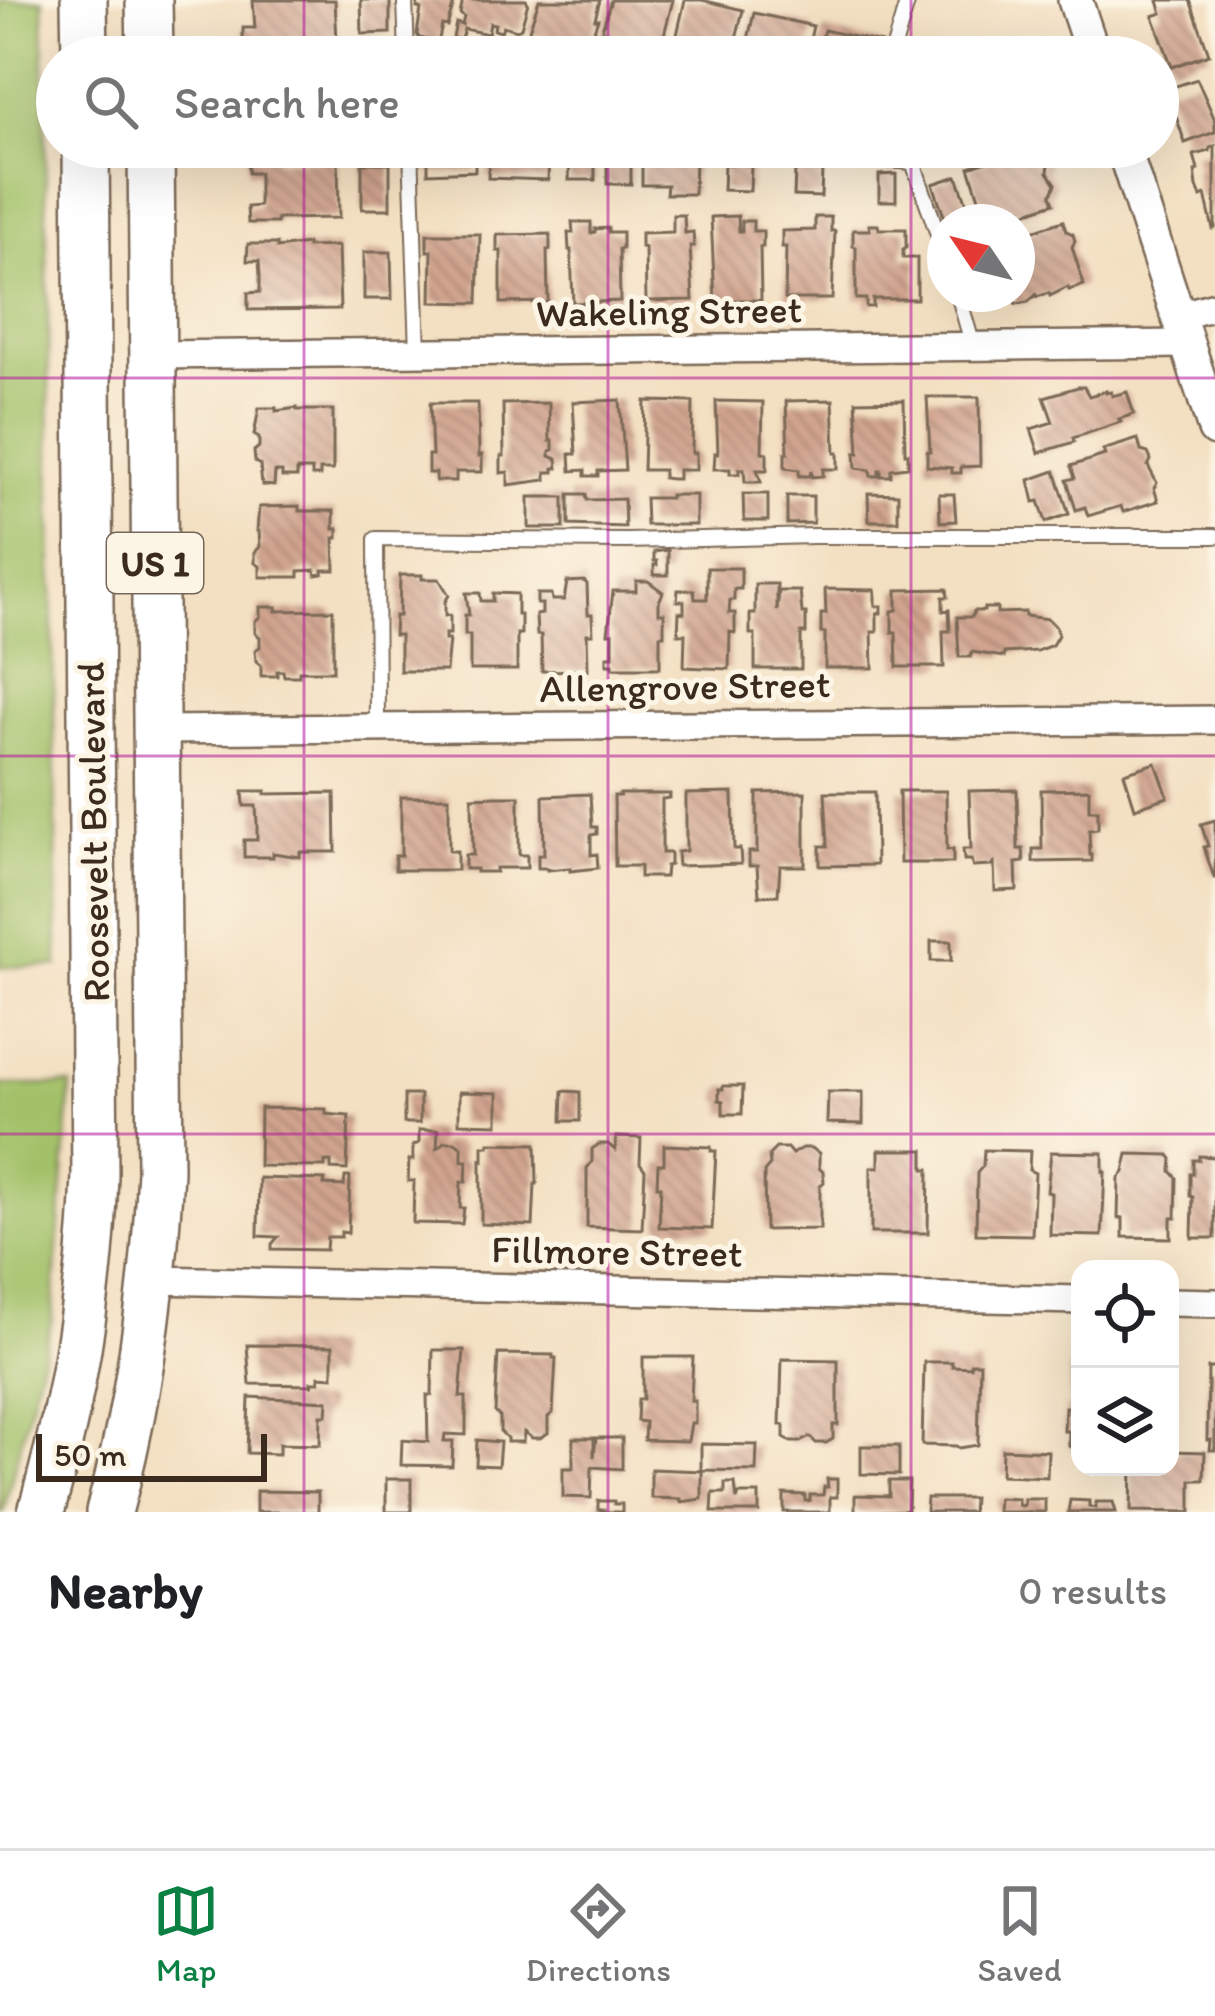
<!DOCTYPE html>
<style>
body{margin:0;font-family:Itim,sans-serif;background:#f6f6f6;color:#202124}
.controls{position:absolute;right:36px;bottom:36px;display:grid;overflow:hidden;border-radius:24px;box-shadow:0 12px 48px #0002}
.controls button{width:108px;height:108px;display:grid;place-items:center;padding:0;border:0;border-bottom:3px solid #e0e0e0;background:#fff;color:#202124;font:60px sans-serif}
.compass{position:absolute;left:927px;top:204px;width:108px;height:108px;border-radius:50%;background:#fff;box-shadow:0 12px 48px #0002;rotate:305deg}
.scale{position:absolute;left:36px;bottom:30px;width:231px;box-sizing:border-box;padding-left:12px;border:6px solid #3b2a1e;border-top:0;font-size:33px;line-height:42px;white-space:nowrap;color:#3b2a1e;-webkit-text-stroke:9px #fcf5e5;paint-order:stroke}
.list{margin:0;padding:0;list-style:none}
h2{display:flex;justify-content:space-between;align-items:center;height:156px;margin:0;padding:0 48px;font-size:51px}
h2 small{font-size:39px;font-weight:400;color:#757577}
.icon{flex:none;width:66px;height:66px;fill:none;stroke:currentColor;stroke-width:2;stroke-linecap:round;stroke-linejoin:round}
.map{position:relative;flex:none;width:1215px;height:1512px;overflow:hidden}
.search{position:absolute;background:#fff;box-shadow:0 12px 48px #0002;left:36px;right:36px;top:36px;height:132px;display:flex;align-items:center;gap:30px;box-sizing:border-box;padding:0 42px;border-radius:66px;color:#757577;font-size:45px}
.sheet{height:336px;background:#fff}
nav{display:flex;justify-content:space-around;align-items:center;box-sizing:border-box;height:168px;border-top:3px solid #e0e0e0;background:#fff;font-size:33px;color:#757577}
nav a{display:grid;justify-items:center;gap:6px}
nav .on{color:#0b8043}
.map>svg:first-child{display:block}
</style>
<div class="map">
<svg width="1215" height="1512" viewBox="0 0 1215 1512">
<defs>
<pattern id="building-back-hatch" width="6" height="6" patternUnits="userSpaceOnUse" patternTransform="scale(3)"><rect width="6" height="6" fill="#d1a48f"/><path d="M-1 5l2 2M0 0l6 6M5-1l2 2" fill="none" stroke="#ab8674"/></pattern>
</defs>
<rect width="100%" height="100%" fill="#fcf5e5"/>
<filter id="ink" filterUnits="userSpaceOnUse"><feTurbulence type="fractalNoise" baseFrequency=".00833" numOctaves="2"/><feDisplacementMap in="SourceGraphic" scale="24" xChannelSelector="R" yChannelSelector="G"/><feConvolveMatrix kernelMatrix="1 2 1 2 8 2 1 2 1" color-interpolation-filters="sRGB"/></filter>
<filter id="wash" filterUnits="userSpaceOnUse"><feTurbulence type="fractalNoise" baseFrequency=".004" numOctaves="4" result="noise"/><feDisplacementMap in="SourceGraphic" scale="48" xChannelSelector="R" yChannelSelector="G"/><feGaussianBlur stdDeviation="2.7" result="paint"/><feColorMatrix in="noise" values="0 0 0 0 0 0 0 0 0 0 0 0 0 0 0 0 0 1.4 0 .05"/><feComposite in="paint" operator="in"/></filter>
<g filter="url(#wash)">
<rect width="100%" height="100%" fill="#f3dfc1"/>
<!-- grass -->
<g fill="#a3c169" stroke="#6f7644" stroke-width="3">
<path d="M0 0H43L58 966 0 967Z"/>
<path d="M0 1085H71L52 1319 3 1512H0Z"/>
</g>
<g id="blocks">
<!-- building -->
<g fill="url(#building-back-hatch)">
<path d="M253 0H335L337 42 243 45V28H255Z"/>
<path d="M361 0H390V33L362 34Z"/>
<path d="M419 0H455L447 26 442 25 439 39 435 41 419 38 417 34 421 9 417 8Z"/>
<path d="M463 0H526L528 3 521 28 517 30 503 26 501 32 494 30 495 24 490 23 488 34 464 29 461 39 453 38 456 23 462 25 464 17 460 14Z"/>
<path d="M539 0H600L595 19H598L589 44H586L585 47 572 43 571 50 562 48 563 41 555 39 553 45 545 43 547 37 532 34 529 30Z"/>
<path d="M611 0H673L664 35 667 36 665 46H663L660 57H615L614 53 613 57 603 56 604 51 597 46Z"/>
<path d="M685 0H702L743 10 733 51 736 52 735 57H668L671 47 674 48Z"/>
<path d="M1160 0H1190L1209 54 1172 67 1153 16 1162 13 1158 1Z"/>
<path d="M754 13 813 26 806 57H744Z"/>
<path d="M824 30 881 43 878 57H817Z"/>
<path d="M1197 79 1215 120V132L1185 143 1167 89Z"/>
<path d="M1215 146V228L1213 229 1205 195 1201 197 1197 187 1195 171 1198 170 1194 155 1210 151V148Z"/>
<path d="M428 147H475V171L428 173Z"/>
<path d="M1015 147H1028L1030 151 1039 149 1046 151 1049 163 1048 172 1056 184 1051 195 1054 203 1022 214 1021 209 986 220 969 167 1005 155 1003 151Z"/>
<path d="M489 149 549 152 548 180 488 178Z"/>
<path d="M570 151 595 152V180H569Z"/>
<rect x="607" y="152" width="24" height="32"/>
<path d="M247 157H276V161L338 160 339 218 277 219V223H248L247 207 259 206V173H248Z"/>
<path d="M642 159H695L694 194H666L667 185H642Z"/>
<rect x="362" y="163" width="28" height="46"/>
<path d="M724 164 751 165 750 191 723 190Z"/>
<path d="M795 170 822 171 821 197 794 196Z"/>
<path d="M896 174V201H879V175Z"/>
<path d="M957 176 972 218 946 222 933 184Z"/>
<path d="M673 215H684L685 233 693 232 694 246H690L693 300 646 301 645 248 641 247V233L673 232Z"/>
<path d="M738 216 739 231H742V221H753V231H763V247H760L761 300H715L711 217Z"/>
<path d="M815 217H831V231H835L832 299H785L786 247H782V231L815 230Z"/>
<path d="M1063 221 1066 231 1073 234 1075 241 1072 247 1084 285 1069 290 1068 287 1050 296 1049 293 1037 297 1036 295 1028 302 1016 304 1012 294H1017V236Z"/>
<path d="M572 222H591V233L595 232V229L608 228V232H622V249H619L620 301 573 303 571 250H569L568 233H573Z"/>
<path d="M869 225H878L879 229H906V248L903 249V258H917V299H873V307H866V299H856V247L853 246V230H870Z"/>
<path d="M427 234H480L478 303 431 302 432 251H427Z"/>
<path d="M550 234V250H547L548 302 501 303V251H497V235Z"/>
<path d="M248 244H277V248L307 244V247L338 246 340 309 248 310V293L260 292V275L259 261H247Z"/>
<path d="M364 252H391L392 299H364Z"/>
<path d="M1078 387H1084L1089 396 1106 391V393L1111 392 1112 396 1127 392 1134 414 1119 419 1121 422 1073 438 1074 442 1039 453 1031 429 1053 422 1044 397Z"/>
<path d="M927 397H979L980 466 961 467V473H952V468L927 466V451H930Z"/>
<path d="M620 400 625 470 598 471V476H585V470L571 471 570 454H576L573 402Z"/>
<path d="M833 400 835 453H838V469H823V476L812 477 811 470 810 476H799V470L785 468V453H788L786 401Z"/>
<path d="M904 400 905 453H908V467L891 469V476H881V470H879V476H871L870 470 856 468 855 453H859L856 401Z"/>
<path d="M645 401 693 402 692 453H696V470H678V479H671L663 478V470H643Z"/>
<path d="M716 401 763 402 762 452 767 453V470H757L761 482H745L744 469H739V474H730V469H714L715 453 718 454Z"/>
<path d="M430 403H478L479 456 482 455V472H456V481H436V473H428V455H432Z"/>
<path d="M549 403 550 441H553V450L550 451V456L557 459 558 468H554V472H546V480L508 485V472L501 473V456H504L503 404Z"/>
<path d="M259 408H276V411L297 408V410H333V470H320V476H312V470H297V477H282V472H275L274 486 262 485 260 465 255 462 254 451 259 447V438L254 435Z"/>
<path d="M1138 439 1141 451 1148 453 1151 460 1148 466 1157 483 1154 488 1158 501 1123 512 1121 506 1088 516 1085 507 1076 510 1067 480 1075 478 1071 466 1105 455 1103 450Z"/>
<path d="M1055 471 1069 514 1046 522 1039 501 1034 502 1029 480Z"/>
<path d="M868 493 898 494V521H869Z"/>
<path d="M569 494H586L587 500 624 499 625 527 569 525Z"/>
<path d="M743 494H768V521H744Z"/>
<path d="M939 494H954L956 521 940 522Z"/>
<path d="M670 495H696V525H646L645 498H670Z"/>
<path d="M787 496H813V523L787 524Z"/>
<rect x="529" y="497" width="35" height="31"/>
<path d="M299 506V511H334V529H338V538H334L335 570H323V574L316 575 315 570 299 571V577H260V566L255 563V552L260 547 259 531H257L259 507Z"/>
<path d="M668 550V575H654V565H657V561H654V552Z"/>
<path d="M707 568H741V589H734V600H730L729 613H735V633L730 632 729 669 684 667 685 634H678L679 612 684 613V601H677L678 590H694L695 599H707Z"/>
<path d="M400 575H422V579H439L449 595 445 602V616L450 615V634H445V640H449L446 671H400V635H394L395 616H399Z"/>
<path d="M584 581 587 584 588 614H592L593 634H587L588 670 542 671 541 635H537L536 615 542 614V604H537V594H551L552 600H564L567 582Z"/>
<path d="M636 581H648L663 592 659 602V613H664V635H660V668H613V664H607V656H613V633H608L613 591H636Z"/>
<path d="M755 584H777V611L779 591H800L802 613H806V633H801V669H755V634H750V614H755Z"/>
<path d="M825 589 875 590V606H881V613H877V632H872L873 668H825V633H821V614H826Z"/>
<path d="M947 589 948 597H943V611L949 610 950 631H943L944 667H897L896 632H892V611L897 610V590Z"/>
<path d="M466 593H480L481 601H493V593L517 594V615H521V634H517V670H470V635H465V615H469Z"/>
<path d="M260 607H277L276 611 333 610V671H299V676H284L283 671H277V676H261V665L256 661 255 650 260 647V637L255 633V621L260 617Z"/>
<path d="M984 608H997V613L1025 612V616L1048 619 1056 627 1058 635 1052 645 1037 651 1004 653V657L972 652 971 657H959L957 617H972L974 611H984Z"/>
<path d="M1156 763 1168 797 1135 808 1124 773Z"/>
<path d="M1089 789V810H1098V829L1089 830 1090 855H1092V861L1033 862V849H1042L1041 790Z"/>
<path d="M1017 790 1018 849H1023L1024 862 1016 863 1017 890 995 891 994 863 991 866 973 867 971 860H964L963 849H971L969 791Z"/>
<path d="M243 791H266L265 794 335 793 336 852H300V857L273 853V857H244V840H257V824L256 806H244Z"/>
<path d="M899 791H946L947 850 953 849V863H900Z"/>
<path d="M805 792V866H780L778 895 759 896 757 866H749V852H757V793Z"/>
<path d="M825 792H875L876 865 820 866V846H828Z"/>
<path d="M733 793 734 849H740L741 864 678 866 677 852 686 851V794Z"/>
<path d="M590 794 592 827H597V834L591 835V855L597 854 598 868 570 871V868L547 870V868H538V855H544L543 796Z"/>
<path d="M620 794H670V798L662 799V853H670V865L666 866 665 877H640V866H615L614 796H620Z"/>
<path d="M497 796H519V855H527V868H496V872H476V869H465V855H473L472 797Z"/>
<path d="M401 797H449V851H457V870H395V856H401Z"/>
<path d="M1215 820V878H1214L1204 847 1208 846 1201 824Z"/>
<rect x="931" y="941" width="20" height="20"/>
<path d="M723 1086H743L742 1114H723V1101L719 1100V1089H723Z"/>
<path d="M563 1091 580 1092V1121H562Z"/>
<path d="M459 1092 498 1093V1124L459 1123Z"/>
<path d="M828 1092H863V1124L827 1123Z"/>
<rect x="404" y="1095" width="16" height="28"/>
<path d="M260 1108 326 1109V1114L349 1116 347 1170 331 1169V1162H325V1167L259 1166Z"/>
<path d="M419 1130H438L437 1148 445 1142H455L462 1147V1161H467L466 1182H461L460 1208H464L462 1224 413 1223 414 1181H408L409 1160H413V1146L419 1143Z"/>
<path d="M616 1137 641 1138 640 1163 645 1170 642 1229 587 1227V1168L592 1162V1149L599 1144H608L615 1150Z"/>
<path d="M489 1143 536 1144 537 1184H535L533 1226 481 1224V1160L483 1161V1146H489Z"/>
<path d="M664 1145 711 1147V1151H716L712 1229 659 1227 661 1186H657L658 1164H664Z"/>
<path d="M776 1148H787L792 1154 802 1148H811L819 1153V1168L823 1172 824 1182 820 1186V1229L765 1230 764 1172 770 1165 769 1155Z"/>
<path d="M879 1150H924V1169H929L928 1233H871V1167H879Z"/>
<path d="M984 1150 1030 1151 1029 1170 1035 1173 1032 1235 976 1234 977 1173 983 1166Z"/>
<path d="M1051 1152 1103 1153V1172H1105L1102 1236 1050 1235 1051 1193 1047 1192Z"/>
<path d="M1128 1154 1169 1155 1172 1159 1171 1171 1177 1178 1176 1218H1171V1238L1123 1237V1218H1118L1119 1178 1124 1172Z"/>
<path d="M1199 1156 1215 1157V1238H1192L1193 1197 1190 1196V1174H1193V1160H1199Z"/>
<path d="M345 1177H350L348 1233 341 1232V1237H327L326 1250 272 1249V1244L278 1237 258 1236 259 1178 325 1180 324 1185 344 1186Z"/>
<path d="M247 1345 333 1346V1377L319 1376V1382H311L312 1385 250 1384Z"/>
<path d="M433 1350H464L460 1397H466V1435L445 1434 444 1441H453L452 1466 401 1465 402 1440 428 1442 427 1395H432Z"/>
<path d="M498 1354 553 1355V1358H556L553 1413 548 1417V1433L540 1438H532L524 1432 523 1442H507V1438L500 1431V1417L495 1412Z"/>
<path d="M643 1357H693L691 1401H695V1423H691L688 1441 644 1440 645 1422 637 1421 638 1399H643Z"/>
<path d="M782 1359 838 1360V1425H833V1439L826 1443H816L810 1437 800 1442H791L784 1438V1425H780Z"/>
<path d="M924 1362H952V1366L971 1367V1363H980L978 1445 959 1448 956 1446 922 1445Z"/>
<path d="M1069 1365H1080V1454H1074V1448L1069 1446V1431H1064L1065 1407H1070Z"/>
<path d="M1208 1368H1215V1450H1210L1211 1440H1207Z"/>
<path d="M249 1397 328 1401 327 1415H321L320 1445 279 1444V1454L247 1453Z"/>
<path d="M573 1438H594V1457L596 1438H622V1469L592 1467 591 1498 563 1497V1468H573Z"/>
<path d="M477 1440 500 1442 498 1466 476 1465Z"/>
<path d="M701 1444 757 1445 756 1471 701 1470Z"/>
<path d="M861 1446H899V1475L861 1474Z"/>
<path d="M1002 1449 1048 1451 1047 1477 1001 1475Z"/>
<path d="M1170 1451 1205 1452 1204 1480H1191V1512L1131 1511 1132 1467H1170Z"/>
<path d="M651 1469 702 1471V1499L681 1502V1499L651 1498Z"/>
<rect x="386" y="1479" width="25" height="33"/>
<path d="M827 1479H837V1497H830V1512H784V1494L805 1495V1501H810V1495H823L824 1487H828Z"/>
<path d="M889 1481H909L908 1510 855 1512V1495L889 1496Z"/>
<path d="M725 1483H735L737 1500 739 1494H759V1512H712L713 1493H725Z"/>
<path d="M256 1491 318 1492V1512H256Z"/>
<path d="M927 1498H973L972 1512H926Z"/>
<path d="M998 1498 1018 1499V1505L1021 1506 1024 1505V1499H1045V1512H997Z"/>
<path d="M1070 1500 1089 1501V1507L1096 1508V1502H1113L1116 1512H1068Z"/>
<path d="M598 1501H614V1504H622V1512H601L603 1510H598Z"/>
</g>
</g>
</g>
<g filter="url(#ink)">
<use href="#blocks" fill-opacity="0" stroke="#7b6957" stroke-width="3"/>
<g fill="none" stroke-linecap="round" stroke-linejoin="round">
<defs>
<g id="service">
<path d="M405 0 407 57"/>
<path d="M891 57 908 0"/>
<path d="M411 147 418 352"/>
<path d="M710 147 913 162 909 147"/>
<path d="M913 162 945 255"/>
<path d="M958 294 973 346"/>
<path d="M377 728 376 539 627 541 814 536H1215"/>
</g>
<g id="minor">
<path d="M1178 316 1215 306"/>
<path d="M153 355 1187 344"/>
<path d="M157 730 1215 720"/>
<path d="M153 1280 1080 1300"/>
<path d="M1170 1302 1215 1303"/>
</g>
<g id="tertiary">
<path d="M1075 0 1094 57"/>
<path d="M1123 147 1215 429"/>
</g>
<g id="trunk">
<path d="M84 0 85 57"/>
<path d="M149 0 150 57"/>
<path d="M41 1512C73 1402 91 1290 95 1175L86 147"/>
<path d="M109 1512C140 1400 154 1286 160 1171L151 147"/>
</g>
</defs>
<!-- service casing -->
<use href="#service" stroke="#7b6957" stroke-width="18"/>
<!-- minor casing -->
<use href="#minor" stroke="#7b6957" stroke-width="32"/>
<!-- tertiary casing -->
<use href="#tertiary" stroke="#7b6957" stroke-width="38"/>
<!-- trunk casing -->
<use href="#trunk" stroke="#7b6957" stroke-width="50"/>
<!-- service -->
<use href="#service" stroke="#fff" stroke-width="14"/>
<!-- minor -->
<use href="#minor" stroke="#fff" stroke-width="27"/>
<!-- tertiary -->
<use href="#tertiary" stroke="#fff" stroke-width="33"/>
<!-- trunk -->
<use href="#trunk" stroke="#fff" stroke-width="45"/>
</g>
</g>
<!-- grid -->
<path fill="none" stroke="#b5179e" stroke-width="3" stroke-opacity="0.55" d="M304 0V57M608 0V57M911 0V57M304 147V1512M608 147V1512M911 147V1512M0 378H1215M0 756H1215M0 1134H1215"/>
<g text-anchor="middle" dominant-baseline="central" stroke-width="10" stroke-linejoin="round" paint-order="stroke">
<!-- shield labels -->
<rect fill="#fcf5e5" stroke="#75675a" stroke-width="3" x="107" y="533" width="96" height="60" rx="9"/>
<g font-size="36" font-weight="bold" fill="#3b2a1e">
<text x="155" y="563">US 1</text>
</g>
<!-- street labels -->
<g font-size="39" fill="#3b2a1e" stroke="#fcf5e5">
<text transform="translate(669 311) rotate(-1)">Wakeling Street</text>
<text transform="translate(685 686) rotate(-1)">Allengrove Street</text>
<text transform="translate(93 832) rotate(-91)">Roosevelt Boulevard</text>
<text transform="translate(617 1251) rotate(1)">Fillmore Street</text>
</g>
</g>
</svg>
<div class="controls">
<button><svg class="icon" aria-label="locate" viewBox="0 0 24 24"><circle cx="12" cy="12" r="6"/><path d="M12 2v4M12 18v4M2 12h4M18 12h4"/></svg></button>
<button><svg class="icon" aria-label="layers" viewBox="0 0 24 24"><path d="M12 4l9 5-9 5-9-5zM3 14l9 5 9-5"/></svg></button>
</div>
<svg class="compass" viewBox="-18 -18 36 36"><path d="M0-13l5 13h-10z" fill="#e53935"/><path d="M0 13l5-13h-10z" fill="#757577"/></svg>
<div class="scale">50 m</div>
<div class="search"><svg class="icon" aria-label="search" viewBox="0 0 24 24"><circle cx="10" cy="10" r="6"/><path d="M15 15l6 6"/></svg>Search here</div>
</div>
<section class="sheet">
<h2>Nearby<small>0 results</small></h2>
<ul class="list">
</ul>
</section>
<nav>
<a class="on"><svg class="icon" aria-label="map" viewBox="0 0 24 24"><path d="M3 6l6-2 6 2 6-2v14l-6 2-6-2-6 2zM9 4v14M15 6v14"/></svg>Map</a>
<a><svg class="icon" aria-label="directions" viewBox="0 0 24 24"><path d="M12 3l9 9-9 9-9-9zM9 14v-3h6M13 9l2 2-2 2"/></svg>Directions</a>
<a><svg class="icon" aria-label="saved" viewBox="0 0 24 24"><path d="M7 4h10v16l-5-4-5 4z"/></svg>Saved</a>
</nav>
